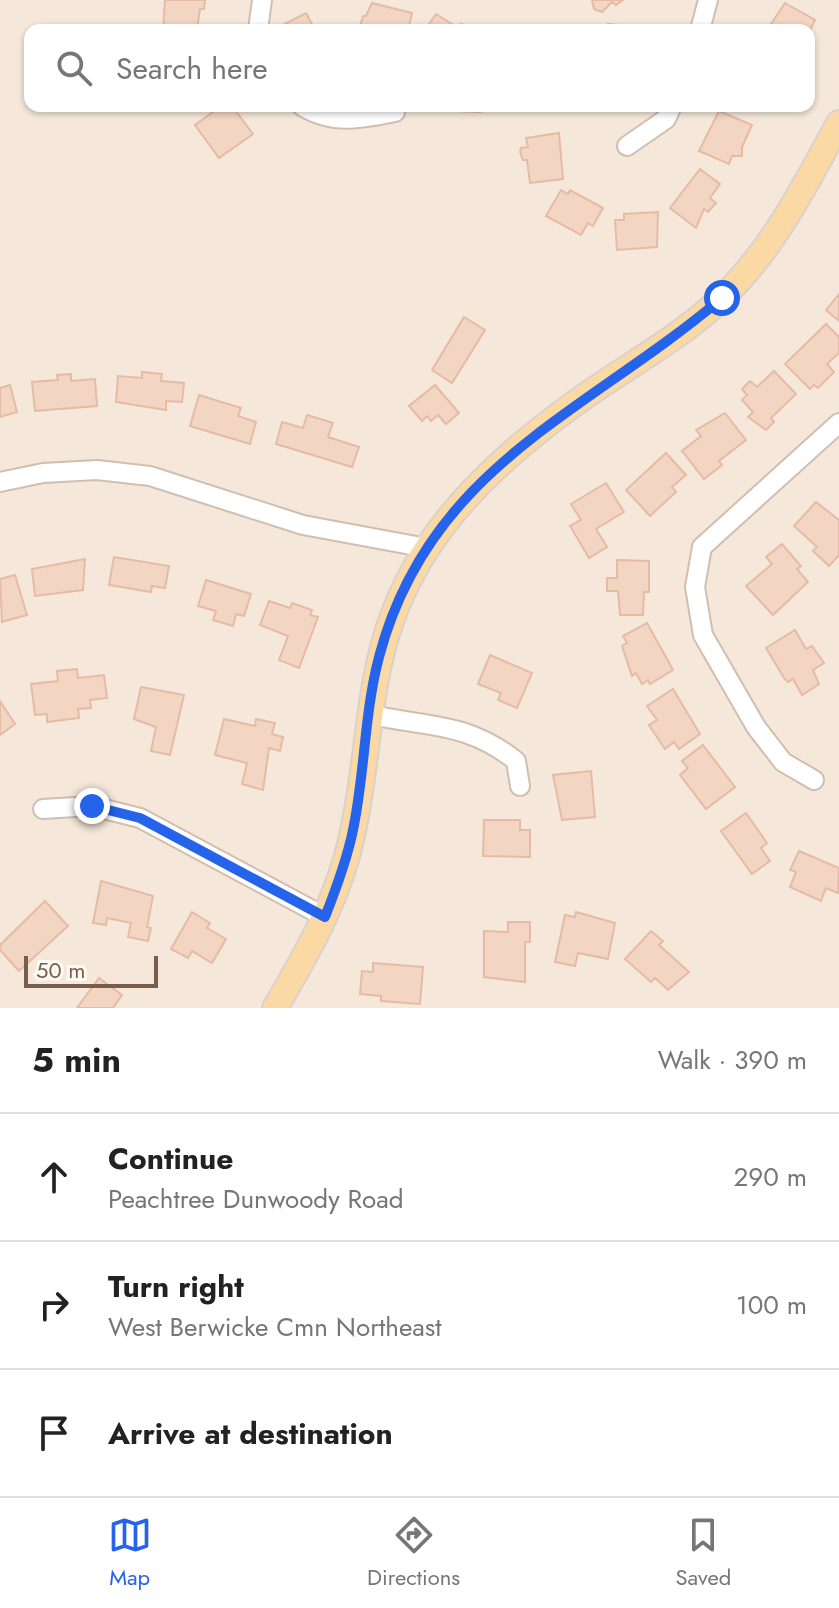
<!DOCTYPE html>
<meta charset="utf-8">
<style>
body{margin:0;font-family:Jost,sans-serif;background:#f6f6f6;color:#222}
.scale{position:absolute;left:24px;bottom:20px;width:134px;box-sizing:border-box;padding-left:8px;border:4px solid #7a5c4d;border-top:0;font-size:22px;line-height:28px;white-space:nowrap;color:#7a5c4d;-webkit-text-stroke:6px #fffaf3;paint-order:stroke}
.stop{position:absolute;width:24px;height:24px;margin:-18px;border:6px solid #2563eb;border-radius:50%;background:#fff}
.stop.end{background:#2563eb;border-color:#fff;box-shadow:0 2px 8px #0008}
.list{margin:0;padding:0;list-style:none}
h2{display:flex;justify-content:space-between;align-items:center;height:104px;margin:0;padding:0 32px;font-size:34px}
h2 small{font-size:26px;font-weight:400;color:#767676}
.list li{display:grid;grid-template-columns:52px 1fr auto;gap:24px;align-items:center;box-sizing:border-box;height:128px;padding:0 32px;border-top:2px solid #e0e0e0}
.list b{display:block;font-size:30px;white-space:nowrap}
.list p{margin:0;font-size:26px;white-space:nowrap;color:#767676}
.list em{font-size:26px;font-style:normal;color:#767676}
.icon{flex:none;width:44px;height:44px;fill:none;stroke:currentColor;stroke-width:2;stroke-linecap:round;stroke-linejoin:round}
.map{position:relative;flex:none;width:839px;height:1008px;overflow:hidden}
.search{position:absolute;background:#fff;box-shadow:0 2px 6px #0004;left:24px;right:24px;top:24px;height:88px;display:flex;align-items:center;gap:20px;box-sizing:border-box;padding:0 28px;border-radius:16px;color:#767676;font-size:30px}
.sheet{height:488px;background:#fff}
nav{display:flex;justify-content:space-around;align-items:center;box-sizing:border-box;height:112px;border-top:2px solid #e0e0e0;background:#fff;font-size:22px;color:#767676}
nav a{display:grid;justify-items:center;gap:4px}
nav .on{color:#2563eb}
.map>svg:first-child{display:block}
</style>
<div class="map">
<svg width="839" height="1008" viewBox="0 0 839 1008">
<rect width="100%" height="100%" fill="#fdf6ec"/>
<!-- residential -->
<path fill="#f5e8da" fill-rule="evenodd" d="M0 0H839V1008H0ZM30 30H809V106H30Z"/>
<!-- building -->
<g fill="#f3d5c3" stroke="#e6bba3" stroke-width="2">
<path d="M165 0H205L204 9H200L197 30H163Z"/>
<path d="M592 0H623L616 5 612 2 602 12 594 9Z"/>
<path d="M372 3 412 13 408 30H359L363 16H366Z"/>
<path d="M785 3 815 20 809 32 767 30Z"/>
<path d="M306 13 315 30H278L277 28Z"/>
<path d="M436 14 455 26 462 24 467 30H425Z"/>
<path d="M608 24 658 29V30H608Z"/>
<path d="M221 106H232L253 134 219 158 195 125Z"/>
<path d="M458 106H501L480 112 458 111Z"/>
<path d="M719 111 752 125 742 147V156H732L729 164 699 151Z"/>
<path d="M559 133 563 179 530 183 527 160H523L520 152 521 148 528 147 526 138Z"/>
<path d="M700 169 720 184 710 198 716 203 708 212 704 209 696 228 670 208Z"/>
<path d="M561 190 568 194 570 190 603 208 593 226 588 223 581 235 546 216Z"/>
<path d="M658 212 657 247 617 250 615 220H624V214Z"/>
<path d="M839 294V321L826 310Z"/>
<path d="M464 317 485 330 452 383 432 370Z"/>
<path d="M826 324 839 337V353L827 364 834 372 818 388 814 385 810 389 785 364Z"/>
<path d="M774 371 796 394 771 418 774 422 766 430 748 417 753 412 742 400 747 395 742 389 750 381 757 387Z"/>
<path d="M142 372 162 374 161 381 184 383 182 402 166 401V410L116 402 118 376 142 378Z"/>
<path d="M71 374V381L95 379 97 406 35 411 32 382 58 380 57 375Z"/>
<path d="M10 385 17 412 0 417V388Z"/>
<path d="M435 385 459 413 446 424 438 415 431 421 427 416 422 421 409 406Z"/>
<path d="M199 395 241 408 238 416 256 422 250 444 190 426Z"/>
<path d="M725 413 746 440 719 461 722 465 704 479 682 451 701 436 696 430Z"/>
<path d="M307 415 333 423 328 437 359 447 352 467 276 444 282 422 303 428Z"/>
<path d="M666 453 686 475 672 487 676 492 650 516 626 490Z"/>
<path d="M606 483 624 512 596 529 607 547 589 558 570 526 581 520 571 504Z"/>
<path d="M816 502 839 520V555L829 566 813 551 817 547 794 526Z"/>
<path d="M782 544 801 566 797 569 808 582 773 615 746 586 772 564 766 557Z"/>
<path d="M114 557 169 566 165 588 152 586 151 592 109 585Z"/>
<path d="M85 559 83 590 35 596 32 569Z"/>
<path d="M617 560 649 561V592H644L643 615H620L618 591H607V578H617Z"/>
<path d="M15 575 27 615 2 622 0 579Z"/>
<path d="M206 580 251 594 244 616 236 614 233 626 213 620 216 611 198 606Z"/>
<path d="M269 601 290 608 292 603 312 610 310 615 318 617 299 668 279 660 288 636 260 625Z"/>
<path d="M647 623 673 670 650 684 648 680 642 684 636 673 632 676 622 646 627 643 623 636Z"/>
<path d="M795 630 806 649 812 646 824 663 813 670 819 684 802 695 793 679 788 682 784 678 766 648Z"/>
<path d="M490 655 532 673 517 708 498 700 501 693 478 684Z"/>
<path d="M77 669 78 678 104 675 107 698 90 700 91 708 78 709 79 718 47 722V714L35 715 31 684 58 681 57 671Z"/>
<path d="M141 687 184 695 170 755 151 751 156 727 134 719Z"/>
<path d="M673 689 700 734 679 749 674 742 665 749 649 725 657 720 647 706Z"/>
<path d="M0 701 15 724 0 735Z"/>
<path d="M224 719 255 726 256 719 275 723 272 734 283 737 280 751 269 748 263 790 242 784 247 763 215 755Z"/>
<path d="M703 745 735 787 706 809 680 775 688 768 682 761Z"/>
<path d="M591 771 595 817 562 820 553 775Z"/>
<path d="M746 813 767 843 761 848 770 861 752 874 721 831Z"/>
<path d="M484 820H520V830H530V857L483 856Z"/>
<path d="M799 851 839 868 838 893 826 888 821 901 790 887 796 872 790 870Z"/>
<path d="M101 881 153 896 147 927 151 928 148 941 128 937 131 923 107 918 106 925 93 923Z"/>
<path d="M45 901 68 926 19 971 0 950V945Z"/>
<path d="M192 912 210 923 207 928 226 939 212 963 192 951 188 958 171 949Z"/>
<path d="M576 912 615 923 608 959 578 953 575 966 555 962 565 915 575 917Z"/>
<path d="M508 922H530V942H525V982L484 977V931L508 932Z"/>
<path d="M651 931 663 941 659 945 689 972 668 990 655 978 651 982 625 959Z"/>
<path d="M373 963 423 967 420 1004 381 1001V996L360 994 362 971 373 972Z"/>
<path d="M99 978 122 995 113 1008H77Z"/>
</g>
<g fill="none" stroke-linecap="round" stroke-linejoin="round">
<defs>
<g id="minor">
<path d="M258 30 262 0"/>
<path d="M700 30 708 0"/>
<path d="M302 106C333 125 361 119 395 112"/>
<path d="M627 146 666 119 672 106"/>
<path d="M0 482 43 473 97 470 150 476 303 525 427 548"/>
<path d="M368 714C428 728 466 721 516 761L520 786"/>
<path d="M814 780 783 762 756 727 703 635 695 587 702 547 839 423"/>
<path d="M43 809 92 806 140 818 325 917"/>
</g>
<path id="major" d="M275 1008C308 952 340 896 353 831 375 727 364 643 428 547 465 490 519 444 574 404 623 368 678 340 722 298 774 248 805 185 839 123"/>
</defs>
<!-- minor casing -->
<use href="#minor" stroke="#d1beb0" stroke-width="22"/>
<!-- major casing -->
<use href="#major" stroke="#dad1cd" stroke-width="28"/>
<!-- minor -->
<use href="#minor" stroke="#fff" stroke-width="18"/>
<!-- major -->
<use href="#major" stroke="#fbd9a5" stroke-width="24"/>
</g>
<g fill="none" stroke-linecap="round" stroke-linejoin="round">
<!-- route -->
<path stroke="#2563eb" stroke-width="10" d="M92 806 140 818 325 917C336 889 347 860 353 830 365 773 364 714 379 657 429 466 588 412 722 298"/>
</g>
</svg>
<div class="scale">50 m</div>
<div class="stop" style="left:722px;top:298px"></div>
<div class="stop end" style="left:92px;top:806px"></div>
<div class="search"><svg class="icon" aria-label="search" viewBox="0 0 24 24"><circle cx="10" cy="10" r="6"/><path d="M15 15l6 6"/></svg>Search here</div>
</div>
<section class="sheet">
<h2>5 min<small>Walk · 390 m</small></h2>
<ul class="list">
<li><svg class="icon" aria-label="ahead" viewBox="0 0 24 24"><path d="M12 20V5M6 11l6-6 6 6"/></svg><div><b>Continue</b><p>Peachtree Dunwoody Road</p></div><em>290 m</em></li>
<li><svg class="icon" aria-label="right" viewBox="0 0 24 24"><path d="M7 20v-9h11M14 6l5 5-5 5"/></svg><div><b>Turn right</b><p>West Berwicke Cmn Northeast</p></div><em>100 m</em></li>
<li><svg class="icon" aria-label="arrive" viewBox="0 0 24 24"><path d="M6 21V4h12l-3 4 3 4H6"/></svg><div><b>Arrive at destination</b></div></li>
</ul>
</section>
<nav>
<a class="on"><svg class="icon" aria-label="map" viewBox="0 0 24 24"><path d="M3 6l6-2 6 2 6-2v14l-6 2-6-2-6 2zM9 4v14M15 6v14"/></svg>Map</a>
<a><svg class="icon" aria-label="directions" viewBox="0 0 24 24"><path d="M12 3l9 9-9 9-9-9zM9 14v-3h6M13 9l2 2-2 2"/></svg>Directions</a>
<a><svg class="icon" aria-label="saved" viewBox="0 0 24 24"><path d="M7 4h10v16l-5-4-5 4z"/></svg>Saved</a>
</nav>
